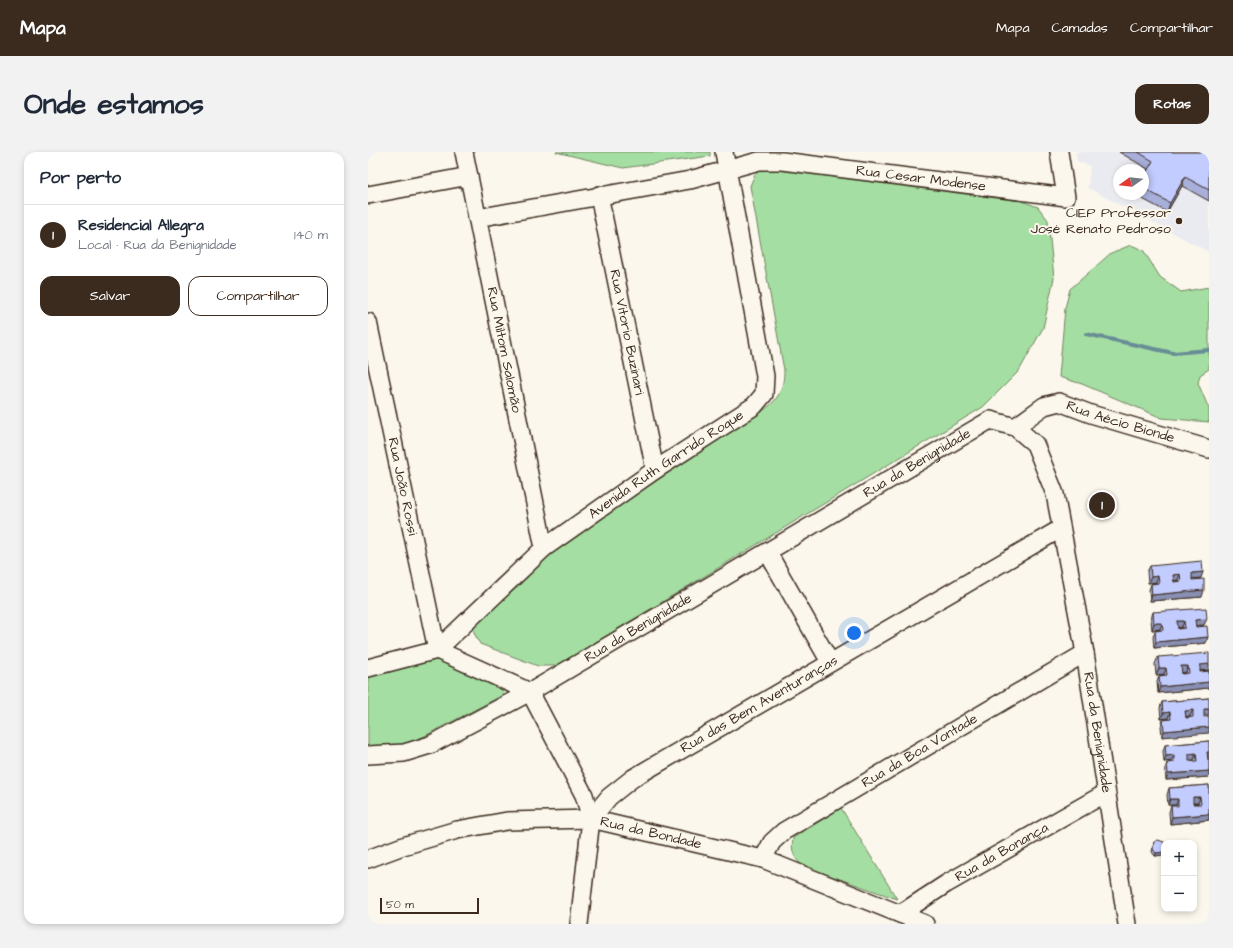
<!DOCTYPE html>
<html lang="pt">
<meta charset="utf-8">
<style>
body{margin:0;font-family:"Architects Daughter",sans-serif;background:#f2f2f3;color:#1f2937}
.controls{position:absolute;right:12px;bottom:12px;display:grid;overflow:hidden;border-radius:8px;box-shadow:0 2px 6px #0003}
.controls button{width:36px;height:36px;display:grid;place-items:center;padding:0;border:0;border-bottom:1px solid #e0e1e3;background:#fff;color:#1f2937;font:20px sans-serif}
.compass{position:absolute;left:745px;top:12px;width:36px;height:36px;border-radius:50%;background:#fff;box-shadow:0 2px 6px #0003;rotate:255deg}
.scale{position:absolute;left:12px;bottom:10px;width:99px;box-sizing:border-box;padding-left:4px;border:2px solid #3b2a1e;border-top:0;font-size:11px;line-height:14px;white-space:nowrap;color:#3b2a1e;-webkit-text-stroke:3px #fbf7ec;paint-order:stroke}
.you{position:absolute;left:486px;top:481px;width:14px;height:14px;margin:-10px;border:3px solid #fff;border-radius:50%;background:#1a73e8;box-shadow:0 0 0 6px #1a73e833}
.badge{display:grid;place-items:center;width:26px;height:26px;border-radius:50%;background:#3b2a1e;color:#fff;font-size:13px;font-weight:700}
.pin{position:absolute;translate:-50% -50%;border:2px solid #fff;box-shadow:0 1px 4px #0006}
.list{margin:0;padding:0;list-style:none}
h2{display:flex;justify-content:space-between;align-items:center;height:52px;margin:0;padding:0 16px;font-size:17px}
h2 small{font-size:13px;font-weight:400;color:#747a83}
.list li{display:grid;grid-template-columns:26px 1fr auto;gap:12px;align-items:center;box-sizing:border-box;height:60px;padding:0 16px;border-top:1px solid #e0e1e3}
.list b{display:block;font-size:15px;white-space:nowrap}
.list p{margin:0;font-size:13px;white-space:nowrap;color:#747a83}
.list em{font-size:13px;font-style:normal;color:#747a83}
.actions{display:flex;gap:8px;padding:12px 16px}
.actions a{flex:1;padding:9px 0;border:1px solid #3b2a1e;border-radius:12px;text-align:center;font-size:14px;color:#3b2a1e}
.actions .main{background:#3b2a1e;color:#fff}
.map{position:relative;flex:none;width:841px;height:772px;overflow:hidden;border-radius:12px}
header{display:flex;align-items:center;gap:24px;box-sizing:border-box;height:56px;padding:0 20px;background:#3b2a1e;color:#fff}
header strong{font-size:19px}
nav{display:flex;gap:22px;margin-inline-start:auto;font-size:14px}
.intro{display:flex;align-items:center;justify-content:space-between;box-sizing:border-box;height:96px;padding:0 24px}
h1{margin:0;font-size:28px}
.button{padding:10px 18px;border-radius:12px;background:#3b2a1e;color:#fff;font-size:14px;font-weight:700}
main{display:flex;gap:24px;padding:0 24px}
aside{flex:1;background:#fff;border-radius:12px;box-shadow:0 2px 6px #0003}
.map>svg:first-child{display:block}
</style>
<header>
<strong>Mapa</strong>
<nav><a>Mapa</a><a>Camadas</a><a>Compartilhar</a></nav>
</header>
<div class="intro"><h1>Onde estamos</h1><a class="button">Rotas</a></div>
<main>
<aside>
<h2>Por perto<small></small></h2>
<ul class="list">
<li><span class="badge">1</span><div><b>Residencial Allegra</b><p>Local · Rua da Benignidade</p></div><em>140 m</em></li>
</ul>
<div class="actions"><a class="main">Salvar</a><a>Compartilhar</a></div>
</aside>
<div class="map">
<svg width="841" height="772" viewBox="0 0 841 772">
<rect width="100%" height="100%" fill="#fbf7ec"/>
<filter id="ink" filterUnits="userSpaceOnUse"><feTurbulence type="fractalNoise" baseFrequency=".025" numOctaves="2"/><feDisplacementMap in="SourceGraphic" scale="8" xChannelSelector="R" yChannelSelector="G"/><feConvolveMatrix kernelMatrix="1 2 1 2 8 2 1 2 1" color-interpolation-filters="sRGB"/></filter>
<g filter="url(#ink)">
<!-- built -->
<path fill="#eaeaf1" fill-rule="evenodd" d="M708 0H841V100L720 36 722 14 709 9ZM751 18H775V42H751Z"/>
<!-- green -->
<g fill="#a5dea2" stroke="#708460">
<path d="M188 0H342V4L255 16Z"/>
<path d="M398 15 648 47 670 55 680 68 686 126 675 176 651 219 615 255 197 509 188 514H170L112 492 106 481V474L186 396 396 258C411 247 416 236 416 218L382 34 387 22Z"/>
<path d="M763 93 775 98 792 125 813 140 841 135V217L832 223 830 231 841 257V270L794 266 714 232 691 225 697 156 702 137 743 101Z"/>
<path d="M63 505 137 536 135 543 45 590 22 598 0 599V523Z"/>
<path d="M473 656 529 747 435 714C425 706 423 698 425 686Z"/>
</g>
<g fill="none" stroke-linecap="round" stroke-linejoin="round">
<!-- stream -->
<path stroke="#678d96" stroke-width="4" d="M718 182 805 201 841 198"/>
<defs>
<g id="minor">
<path id="s1" d="M96 0 176 396"/>
<path d="M0 43 101 24"/>
<path id="s2" d="M231 43 287 318"/>
<path id="s3" d="M109 66 322 28 391 9H414L698 45 691 0"/>
<path id="s4" d="M0 170 69 498 162 540 216 643 223 667 211 772"/>
<path id="s5" d="M647 275 676 254 691 250 723 262 841 297"/>
<path d="M400 401 462 510"/>
<path id="s6" d="M0 516 69 498 176 396 287 318 386 254 396 242 397 224 356 0"/>
<path id="s7" d="M0 603 36 601 62 593 162 540 622 268 647 275 667 292 687 342 717 501 759 772"/>
<path id="s8" d="M223 667 241 645 265 626 692 377"/>
<path id="s9" d="M0 707 35 694 89 678 139 669 223 667 395 707 557 772"/>
<path id="s10" d="M395 707 404 690 416 679 717 501"/>
<path id="s11" d="M532 762 578 732 738 641"/>
</g>
</defs>
<!-- minor casing -->
<use href="#minor" stroke="#3b2a1e" stroke-width="20"/>
<!-- minor -->
<use href="#minor" stroke="#fbf7ec" stroke-width="17"/>
</g>
<!-- wall -->
<g fill="#a7afda" stroke="#3b2a1e" fill-rule="evenodd">
<path d="M751 0H841V49L814 34 799 60 767 43 768 42H775V26L780 17Z"/>
<path d="M731 343 738 359 731 360 730 347Z"/>
<path d="M782 414 833 426 824 427V428L834 445 782 449 781 438 783 432 788 431V430L780 431 779 420ZM810 428V430H806V429Z"/>
<path d="M785 460 836 473 828 474V475L838 491 786 496 785 485 787 479 792 478V477L784 478 783 467ZM809 475H814V476L810 477Z"/>
<path d="M790 505 841 518 832 519V520L841 519V536L790 541 789 530 791 524 796 523V522L788 523 787 512ZM813 520H818V521L814 522Z"/>
<path d="M841 546 836 563 794 585 793 574 795 568H800V566L793 567 792 556 794 550ZM822 564V566H818V565Z"/>
<path d="M841 589 840 606V608H841V625L798 628 797 617 799 611H804L803 609 796 610 795 599 797 593ZM821 608H826V609H821Z"/>
<path d="M841 633V668L802 672 801 660 803 654H808V653H800L799 643 801 636ZM825 651H830V652H825Z"/>
<path d="M786 690 796 691V701L795 703 787 704 784 700Z"/>
</g>
<!-- shaded-wall -->
<g fill="#888fb2" stroke="#3b2a1e">
<path d="M817 25 814 34 799 60 802 51Z"/>
<path d="M739 356 738 359 731 360 732 357Z"/>
<path d="M835 420 833 426 821 427 824 421Z"/>
<path d="M812 422 810 428 803 429 805 423Z"/>
<path d="M790 424 788 430 780 431 783 425Z"/>
<path d="M836 438 834 445 782 449 784 443Z"/>
<path d="M839 467 836 473 825 474 827 468Z"/>
<path d="M809 469H816L814 475 807 476Z"/>
<path d="M786 471H794L792 477 784 478Z"/>
<path d="M840 485 838 491 786 496 788 490Z"/>
<path d="M841 512V518L829 519 832 513Z"/>
<path d="M813 514H820L818 520 811 521Z"/>
<path d="M791 516H798L796 522 788 523Z"/>
<path d="M841 530V536L790 541 792 535Z"/>
<path d="M836 557H841V563H834Z"/>
<path d="M825 558 822 564 815 565 817 559Z"/>
<path d="M802 560 800 566 793 567 795 561Z"/>
<path d="M841 575V581L794 585 796 579Z"/>
<path d="M839 600H841V606H837Z"/>
<path d="M828 601 826 608H819L821 602Z"/>
<path d="M806 603 803 609 796 610 798 604Z"/>
<path d="M841 619V625L798 628 800 622Z"/>
<path d="M825 645H832L830 651H823Z"/>
<path d="M802 647H810L808 653H800Z"/>
<path d="M841 662V668L802 672 804 665Z"/>
<path d="M796 700 795 703 787 704 788 701Z"/>
</g>
<!-- building -->
<g fill="#c2ccfe" stroke="#3b2a1e" fill-rule="evenodd">
<path d="M770 0H841V38L817 25 802 51 775 36V26L785 9Z"/>
<path d="M731 343H738L739 356 732 357Z"/>
<path d="M834 409 835 420 824 421V428L836 427V438L784 443 783 432 791 431 790 424 783 425 782 414ZM812 422 813 429 806 430 805 423Z"/>
<path d="M838 456 839 467 827 468 828 475 839 474 840 485 788 490 787 479 795 478 794 471H786L785 460ZM809 469H816L817 476 810 477Z"/>
<path d="M841 501V512L832 513V520L841 519V530L792 535 791 524 799 523 798 516H791L790 505ZM813 514H820L821 521 814 522Z"/>
<path d="M841 546V557H836V565L841 564V575L796 579 795 568 803 567 802 560 795 561 794 550ZM825 558V565L818 566 817 559Z"/>
<path d="M841 589V600H839L840 608H841V619L800 622 799 611 806 610V603L798 604 797 593ZM828 601 829 609H821V602Z"/>
<path d="M841 633V662L804 665 803 654H810V647H802L801 636ZM825 645H832L833 652H825Z"/>
<path d="M790 688 796 690V700L788 701 785 697 786 690Z"/>
</g>
</g>
<!-- markers -->
<circle fill="#3b2a1e" stroke="#fbf7ec" stroke-width="1.5" cx="811" cy="69" r="4"/>
<g text-anchor="middle" dominant-baseline="central" stroke-width="4" stroke-linejoin="round" paint-order="stroke">
<!-- street labels -->
<g font-size="14" fill="#3b2a1e" stroke="#fbf7ec">
<text stroke="none"><textPath href="#s3" startOffset="451">Rua Cesar Modense</textPath></text>
<text stroke="none"><textPath href="#s2" startOffset="140">Rua Vitorio Buzinari</textPath></text>
<text stroke="none"><textPath href="#s1" startOffset="202">Rua Miltom Salomão</textPath></text>
<text stroke="none"><textPath href="#s5" startOffset="116">Rua Aécio Bionde</textPath></text>
<text stroke="none"><textPath href="#s7" startOffset="626">Rua da Benignidade</textPath></text>
<text stroke="none"><textPath href="#s6" startOffset="367">Avenida Ruth Garrido Roque</textPath></text>
<text stroke="none"><textPath href="#s4" startOffset="168">Rua João Rossi</textPath></text>
<text stroke="none"><textPath href="#s7" startOffset="302">Rua da Benignidade</textPath></text>
<text stroke="none"><textPath href="#s8" startOffset="205">Rua das Bem Aventuranças</textPath></text>
<text stroke="none"><textPath href="#s7" startOffset="1059">Rua da Benignidade</textPath></text>
<text stroke="none"><textPath href="#s10" startOffset="193">Rua da Boa Vontade</textPath></text>
<text stroke="none"><textPath href="#s9" startOffset="290">Rua da Bondade</textPath></text>
<text stroke="none"><textPath href="#s11" startOffset="119">Rua da Bonança</textPath></text>
</g>
<!-- poi labels -->
<g font-size="14" fill="#3b2a1e" stroke="#fbf7ec" text-anchor="end">
<text x="803" y="61">CIEP Professor<tspan x="803" dy="16">José Renato Pedroso</tspan></text>
</g>
</g>
</svg>
<div class="controls">
<button>+</button>
<button>−</button>
</div>
<svg class="compass" viewBox="-18 -18 36 36"><path d="M0-13l5 13h-10z" fill="#e53935"/><path d="M0 13l5-13h-10z" fill="#747a83"/></svg>
<div class="scale">50 m</div>
<div class="you"></div>
<div class="pin badge" style="left:734px;top:353px">1</div>
</div>
</main>
